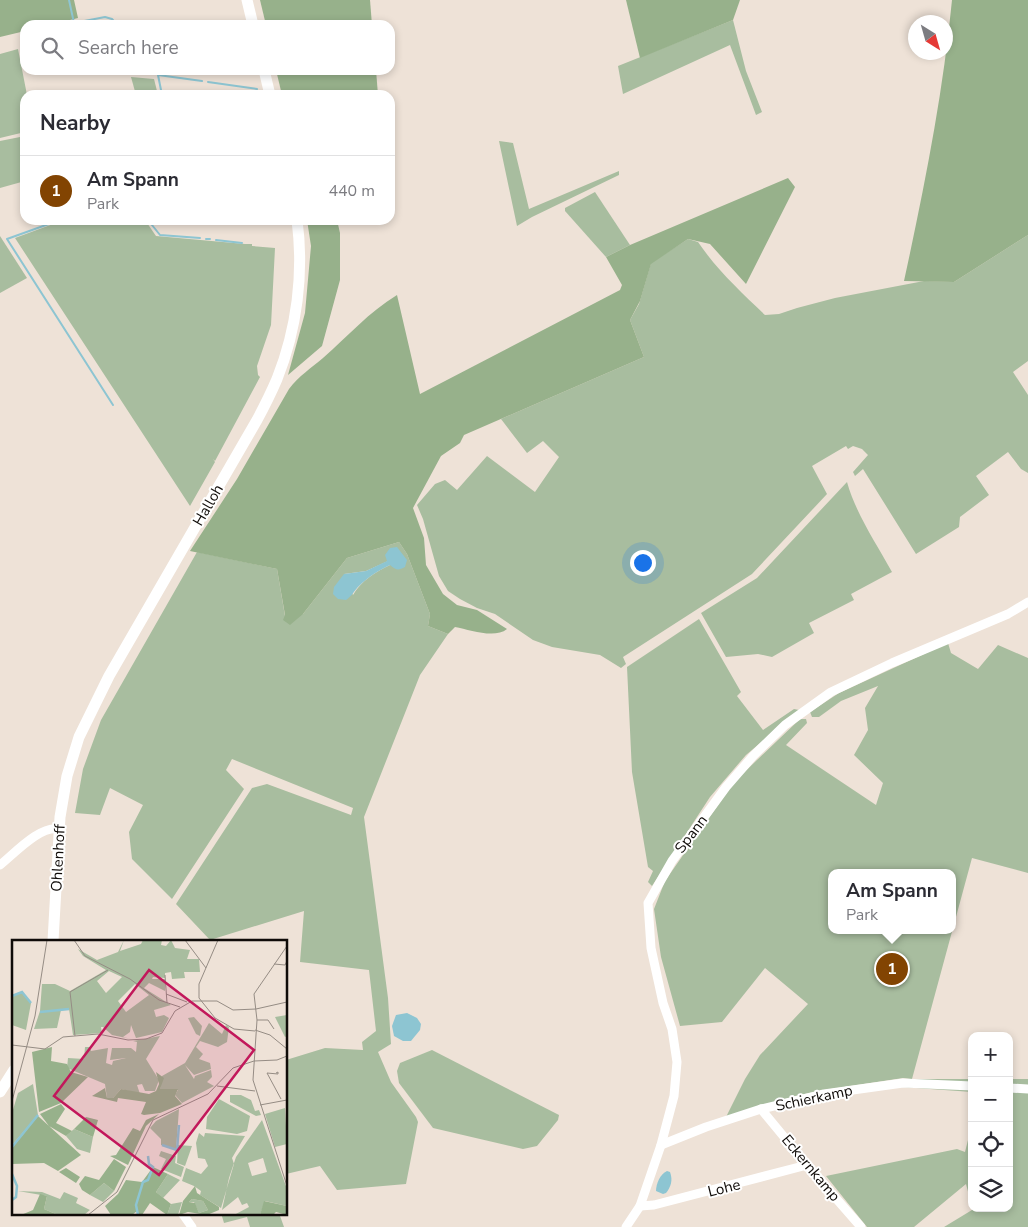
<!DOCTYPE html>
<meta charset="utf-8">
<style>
body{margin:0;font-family:"Nunito Sans",sans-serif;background:#f2f2f3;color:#2b2b33}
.controls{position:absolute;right:15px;bottom:15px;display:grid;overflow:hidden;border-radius:10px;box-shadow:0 2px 8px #0003}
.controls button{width:45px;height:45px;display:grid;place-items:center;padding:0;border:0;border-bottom:1px solid #e1e1e2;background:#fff;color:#2b2b33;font:25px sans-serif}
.compass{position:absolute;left:908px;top:15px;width:45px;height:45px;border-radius:50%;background:#fff;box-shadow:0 2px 8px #0003;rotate:143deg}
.you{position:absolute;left:642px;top:562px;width:18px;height:18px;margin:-12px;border:4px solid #fff;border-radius:50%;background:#1a73e8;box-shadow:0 0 0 8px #1a73e833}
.badge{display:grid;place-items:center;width:32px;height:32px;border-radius:50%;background:#824402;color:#fff;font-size:16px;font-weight:700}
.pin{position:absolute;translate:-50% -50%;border:2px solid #fff;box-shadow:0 1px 5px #0006}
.popup{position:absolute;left:828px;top:869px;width:128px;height:65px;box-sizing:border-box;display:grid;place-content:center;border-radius:10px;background:#fff;filter:drop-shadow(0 1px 4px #0005);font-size:16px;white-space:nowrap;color:#7c7c81}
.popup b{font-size:19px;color:#2b2b33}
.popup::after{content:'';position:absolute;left:50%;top:100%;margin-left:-10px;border:10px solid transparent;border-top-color:#fff}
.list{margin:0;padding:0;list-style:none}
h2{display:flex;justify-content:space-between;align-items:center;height:65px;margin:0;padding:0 20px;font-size:21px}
h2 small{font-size:16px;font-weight:400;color:#7c7c81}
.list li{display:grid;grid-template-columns:32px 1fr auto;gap:15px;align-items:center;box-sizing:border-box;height:70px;padding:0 20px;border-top:1px solid #e1e1e2}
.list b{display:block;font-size:19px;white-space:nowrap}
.list p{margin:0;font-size:16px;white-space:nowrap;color:#7c7c81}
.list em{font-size:16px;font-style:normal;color:#7c7c81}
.icon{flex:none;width:28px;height:28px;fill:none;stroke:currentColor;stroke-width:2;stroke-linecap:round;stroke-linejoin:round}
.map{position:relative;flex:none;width:1028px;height:1227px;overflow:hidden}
.search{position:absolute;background:#fff;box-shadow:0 2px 8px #0003;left:20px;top:20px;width:375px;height:55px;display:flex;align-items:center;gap:12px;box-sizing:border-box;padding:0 18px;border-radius:15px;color:#7c7c81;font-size:19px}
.panel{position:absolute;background:#fff;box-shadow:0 2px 8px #0003;left:20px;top:90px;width:375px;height:135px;border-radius:15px}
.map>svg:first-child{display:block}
</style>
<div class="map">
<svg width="1028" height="1227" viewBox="0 0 1028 1227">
<rect width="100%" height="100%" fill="#eee2d7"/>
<!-- green -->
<g fill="#a8bd9f" fill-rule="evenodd">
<path d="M733 20 746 71 762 112 756 115 730 45 623 94 618 66Z"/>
<path d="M18 49 27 95H25V132L0 138V54Z"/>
<path d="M131 77 154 79 158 95H136Z"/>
<path d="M25 136V181L0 188V141Z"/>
<path d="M499 141 513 143 529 209 619 171V175L532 217 517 226Z"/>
<path d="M595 192 630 245 606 257 565 211V208Z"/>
<path d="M64 220H145L156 236 245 244H252V246L275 248 271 325 257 366 258 375 260 377 215 461 213 459 215 462 190 506 15 238Z"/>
<path d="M1028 235V361L1013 372 1028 395V473L1021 469 1008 452 976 476 989 495 960 517 959 527 916 554 863 469 855 476 853 472 868 455 862 449 853 446 848 449 846 446 812 466 827 494 752 574 623 657 626 664 621 668 600 655 552 647 533 640 495 614 477 608 460 599 448 591 439 576 423 519 417 505 435 484 445 480 457 490 487 456 535 492 559 457 543 441 527 453 501 419 644 357 630 320 639 304 651 263 688 239 698 242C717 270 741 292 765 315L779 314 797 308 835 298 924 281 954 282Z"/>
<path d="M0 236 27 278 0 293Z"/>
<path d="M847 482C856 514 876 543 892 572L851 594 854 600 809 623 814 633 772 657 758 654 726 657 701 613 757 578Z"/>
<path d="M399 542 407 554 430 614 428 626 448 634 420 675 364 817 388 998 391 1044 378 1052 391 1082 416 1117 418 1122 406 1184 337 1190 320 1166 286 1174V1060L325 1048 363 1050 362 1042 376 1031 369 970 300 962 304 911 210 940 176 904 252 788 267 784 351 815 353 808 232 759 226 770 244 789 172 899 132 859 129 832 143 805 110 788 100 815 75 813 83 769 101 720 197 552 277 569 285 616 303 614 347 558ZM388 561 390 565C375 572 361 581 353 595L344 574 366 571Z"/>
<path d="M699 619 741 692 737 696 763 730 794 709 799 710 746 755 710 797 652 886 648 882 653 871 648 867 632 772 627 667Z"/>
<path d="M948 643 951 653 978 669 998 645 1028 658V873L972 858 912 1079H972V1092L902 1087 911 1079 903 1078 824 1090 795 1096 726 1117 745 1079 760 1055 808 1004 765 968 722 1022 680 1026 661 957 654 909 665 881 734 782 800 719H806L807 723 786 745 876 805 883 783 854 755 868 730 865 708 878 686 841 701 819 717H812L810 712 839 693ZM832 873H952V930H832Z"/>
<path d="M432 1050 559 1115 558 1120 537 1146 523 1149 433 1128 399 1083 397 1071 400 1063Z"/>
<path d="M1009 1079H1028V1227H944L972 1210V1208H1009Z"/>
<path d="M972 1124V1207L966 1184 914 1227H867L826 1176 957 1149 965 1152Z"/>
<path d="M221 1213H279L284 1227H250L247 1217 224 1223Z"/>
</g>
<!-- forest -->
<g fill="#97b18b">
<path d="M0 0H74L78 18 50 25H25V31L0 37Z"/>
<path d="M260 0H370L372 25H266Z"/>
<path d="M626 0H740L733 20 640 58Z"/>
<path d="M952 0H1028V235L954 282 904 281C924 189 943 94 952 0Z"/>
<path d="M276 70H376L378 95H282Z"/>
<path d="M788 178 795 187 746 284 710 244 688 239 651 264 640 301 630 320 644 357 464 435 460 443 441 456 413 508 424 538 426 565 443 594 457 605 477 610 507 629C495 639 470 630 455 627L448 634 428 626 430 614 407 554 399 542 347 558 303 614 290 625 283 620 285 615 277 569 190 551 237 479 289 389C299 376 311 368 323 358 348 336 369 312 397 295L420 394 620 290 622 285 606 257 630 245Z"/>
<path d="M307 220H337L340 233V280L322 346 288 375 305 313 311 246Z"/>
</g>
<!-- water -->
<g fill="#8dc5d2">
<path d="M397 547 407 560 405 567C398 571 396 570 390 565 379 570 368 577 359 586 354 591 352 596 346 600L338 599 333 594 334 587 344 574 366 571 387 561 385 555 390 548Z"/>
<path d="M407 1013 417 1018 421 1024 420 1030 411 1041H403L394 1036 392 1026 396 1015Z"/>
<path d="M667 1171 670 1172C673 1180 671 1187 666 1193L663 1194 656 1191C656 1184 660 1174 667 1171Z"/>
</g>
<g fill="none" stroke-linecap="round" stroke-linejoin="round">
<!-- stream -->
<g stroke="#8dc5d2" stroke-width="2">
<path d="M69 0 74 23 105 17 112 19 117 25"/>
<path d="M208 82 257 89"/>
<path d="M162 95 158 75 202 81"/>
<path d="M60 220 7 239 113 405"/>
<path d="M148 220 160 235 200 238"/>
<path d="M206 239H210"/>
<path d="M216 240 242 243"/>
</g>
<!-- minor -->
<g stroke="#fff" stroke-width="9">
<path d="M0 865C14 854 40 825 59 829"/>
<path d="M1009 1088 1028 1089"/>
<path d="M761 1109 813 1172 861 1227"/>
<path d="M661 1145 706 1127 761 1109 824 1094 903 1083 972 1086"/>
<path d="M640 1206 654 1205 807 1165"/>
<path d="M182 1213 192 1227"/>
<path d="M626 1227 640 1206 661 1145 674 1096 677 1062 672 1029 663 1003 651 948 648 903 672 861 726 787 753 756 785 725 831 692 892 663 1008 614 1028 602"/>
</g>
<!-- secondary -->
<g stroke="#fff" stroke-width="11">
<path d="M247 0 253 25"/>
<path d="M264 70 270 95"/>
<path d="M53 941 60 817 67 776 79 737 109 676 257 420C264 407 271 393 277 379 297 329 304 273 297 220"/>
<path d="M0 1092 14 1070"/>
</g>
</g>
<g text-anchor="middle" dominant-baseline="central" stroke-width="4" stroke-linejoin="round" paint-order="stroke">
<!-- street labels -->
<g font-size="15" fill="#0f0b08" stroke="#fff">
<text transform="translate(208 505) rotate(-60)">Halloh</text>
<text transform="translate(691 834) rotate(-53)">Spann</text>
<text transform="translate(58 858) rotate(-87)">Ohlenhoff</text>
<text transform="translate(814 1098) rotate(-12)">Schierkamp</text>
<text transform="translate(811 1168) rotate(50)">Eckernkamp</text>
<text transform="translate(724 1188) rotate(-14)">Lohe</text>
</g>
</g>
<!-- overview -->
<g transform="translate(12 940)">
<rect width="275" height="275" fill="#eee2d7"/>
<path d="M112 0 108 11 129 4 131 0H150L149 5 154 6 159 0 163 8 178 10 175 19H187L188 32H172L173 38 160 39 159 32 153 33V38L141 37 140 39H153V51L137 43 132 48 159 65 142 70 144 77 152 75 157 78 150 92 124 98 119 85 118 92 111 97 119 99 100 95 91 87H89L90 93 61 95 57 69 49 70 45 88 22 89 28 71 30 44H43L58 51 94 30 71 16 66 9 85 20 106 12ZM97 31 110 37 94 53 85 41ZM123 44 137 55 114 72 106 61ZM9 52 19 63 14 90 0 85V57ZM275 75V96L273 97 263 77ZM182 77 190 86 188 96 184 94 176 78ZM197 83 210 94 214 85 217 87 215 102 206 107 188 101 184 107 191 114 187 119 198 123 199 129 182 135 173 125 182 139 183 136 199 130 200 137 195 142 202 146 170 163 163 155 166 150 148 149 150 136 173 123ZM148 96 134 119 147 140 143 151H133L130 144 125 145 128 154 109 149 101 158H95L93 144 55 128 56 118 72 119 73 107H78L79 111 96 108 94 123 100 125 101 121 114 118 98 120 100 108H119L124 112 125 102 121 101ZM21 144 26 175 0 205V173L6 153ZM218 155H229L239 160 243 171 247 170 249 175 244 176 218 162ZM207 159 238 176 235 191 225 194 194 189 195 177ZM273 168 275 204 263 207 253 174ZM167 169 164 210 149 205V199L138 188 144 181ZM250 180 275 249V266L253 261 248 275H222L237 267 235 263 230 265 226 257 210 270 217 238 224 217ZM251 218 255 232 240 236 236 223ZM62 189 81 197 78 213 65 209 54 196ZM187 193 192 197 193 193 233 196 220 218 222 224 209 268 188 255 189 251 182 246 170 241 174 228 189 234 196 226 193 219 186 218 184 203ZM166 205 180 206 173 226 165 223ZM149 211 164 216 163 223 172 227 169 237 149 229 154 219 147 216ZM156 234 168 240 151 258 144 252ZM92 243 102 251 91 262 78 255ZM6 251 30 252 48 259 52 252 66 258 64 263 78 270 72 275H46L32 269 35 256ZM180 259 191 261 196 270 187 273 182 262H177ZM170 262 166 275H155L159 264Z" fill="#a8bd9f" fill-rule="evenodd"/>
<path d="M40 107 39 121 55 124 59 132 76 137 49 163 27 172 20 112ZM144 132 152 138 148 149H166L163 156 170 164 148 173 132 175 129 174 134 162 106 158 105 162 80 156 93 148 95 158H101L109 149 137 154 144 151 147 144ZM49 164 53 169 44 183 60 191 54 196 37 186 28 174ZM147 174 134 186 116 225 98 216 104 215 121 188 128 191 134 180ZM26 176 69 215 46 231 32 223 0 224V208ZM74 177 86 180 81 197 62 189ZM102 219 114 227 102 251 92 243 78 255 70 250 67 244 73 236 87 240ZM141 227 156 234 144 252 159 264 155 275 138 263 130 275H126L125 271 120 275H99L93 266 106 254 114 240 130 242ZM54 228 68 237 64 243 47 232ZM183 246 185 253 207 267V270L195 275 176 272 167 275 171 261ZM180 259 191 261 196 270 187 273 183 263 177 262ZM28 254 35 256 32 269 46 275H9L21 270ZM252 261 275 266V275L264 272 261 275H248Z" fill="#97b18b" fill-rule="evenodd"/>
<path fill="none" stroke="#8dc5d2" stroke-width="2.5" d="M0 56 10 52 19 63M28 72 57 69M150 205 165 210 167 185M0 207 26 175M0 234 5 246 4 257 0 260M126 275 124 265 131 242 136 240 141 227 137 224 136 216"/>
<path fill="none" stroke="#958c84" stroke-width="1" d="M62 0 73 16 118 39 147 60 168 67M173 0 194 28M206 0 187 44V58L203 78 222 89 243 91M275 6 242 54 245 80 241 140 275 246M262 24 273 25 275 21M153 35 155 63M154 54 175 62M245 80H256L262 89M243 90 258 95 275 109M63 96 58 52 96 30M0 105 33 109 51 97 86 94 116 100 134 99 150 93 163 71 180 61H205L221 70 244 69 275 62M242 121 265 120 275 116M264 133 266 132V134L255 133 269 159M205 146 243 151M0 161 23 76 35 0M248 165 275 160M76 275 105 252 141 180 196 154 221 128 242 121"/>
<path fill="#c2185b" fill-opacity="0.15" stroke="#c2185b" stroke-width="2.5" d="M137 30 242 110 147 235 42 156Z"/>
<rect width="275" height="275" fill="none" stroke="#0f0b08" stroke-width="2.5"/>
</g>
</svg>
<div class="controls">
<button>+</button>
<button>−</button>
<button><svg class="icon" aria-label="locate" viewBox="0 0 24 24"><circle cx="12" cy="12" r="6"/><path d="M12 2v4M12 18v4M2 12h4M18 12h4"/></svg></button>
<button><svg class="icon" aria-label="layers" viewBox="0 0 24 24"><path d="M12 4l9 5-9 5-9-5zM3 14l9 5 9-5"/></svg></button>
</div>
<svg class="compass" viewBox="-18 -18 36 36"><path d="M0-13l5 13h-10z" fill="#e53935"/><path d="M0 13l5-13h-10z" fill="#7c7c81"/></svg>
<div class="you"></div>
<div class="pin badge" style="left:892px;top:969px">1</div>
<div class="popup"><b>Am Spann</b>Park</div>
<div class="search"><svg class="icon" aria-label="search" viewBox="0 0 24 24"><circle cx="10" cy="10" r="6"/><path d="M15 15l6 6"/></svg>Search here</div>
<section class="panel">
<h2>Nearby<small></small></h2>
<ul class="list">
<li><span class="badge">1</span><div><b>Am Spann</b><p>Park</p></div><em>440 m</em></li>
</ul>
</section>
</div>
